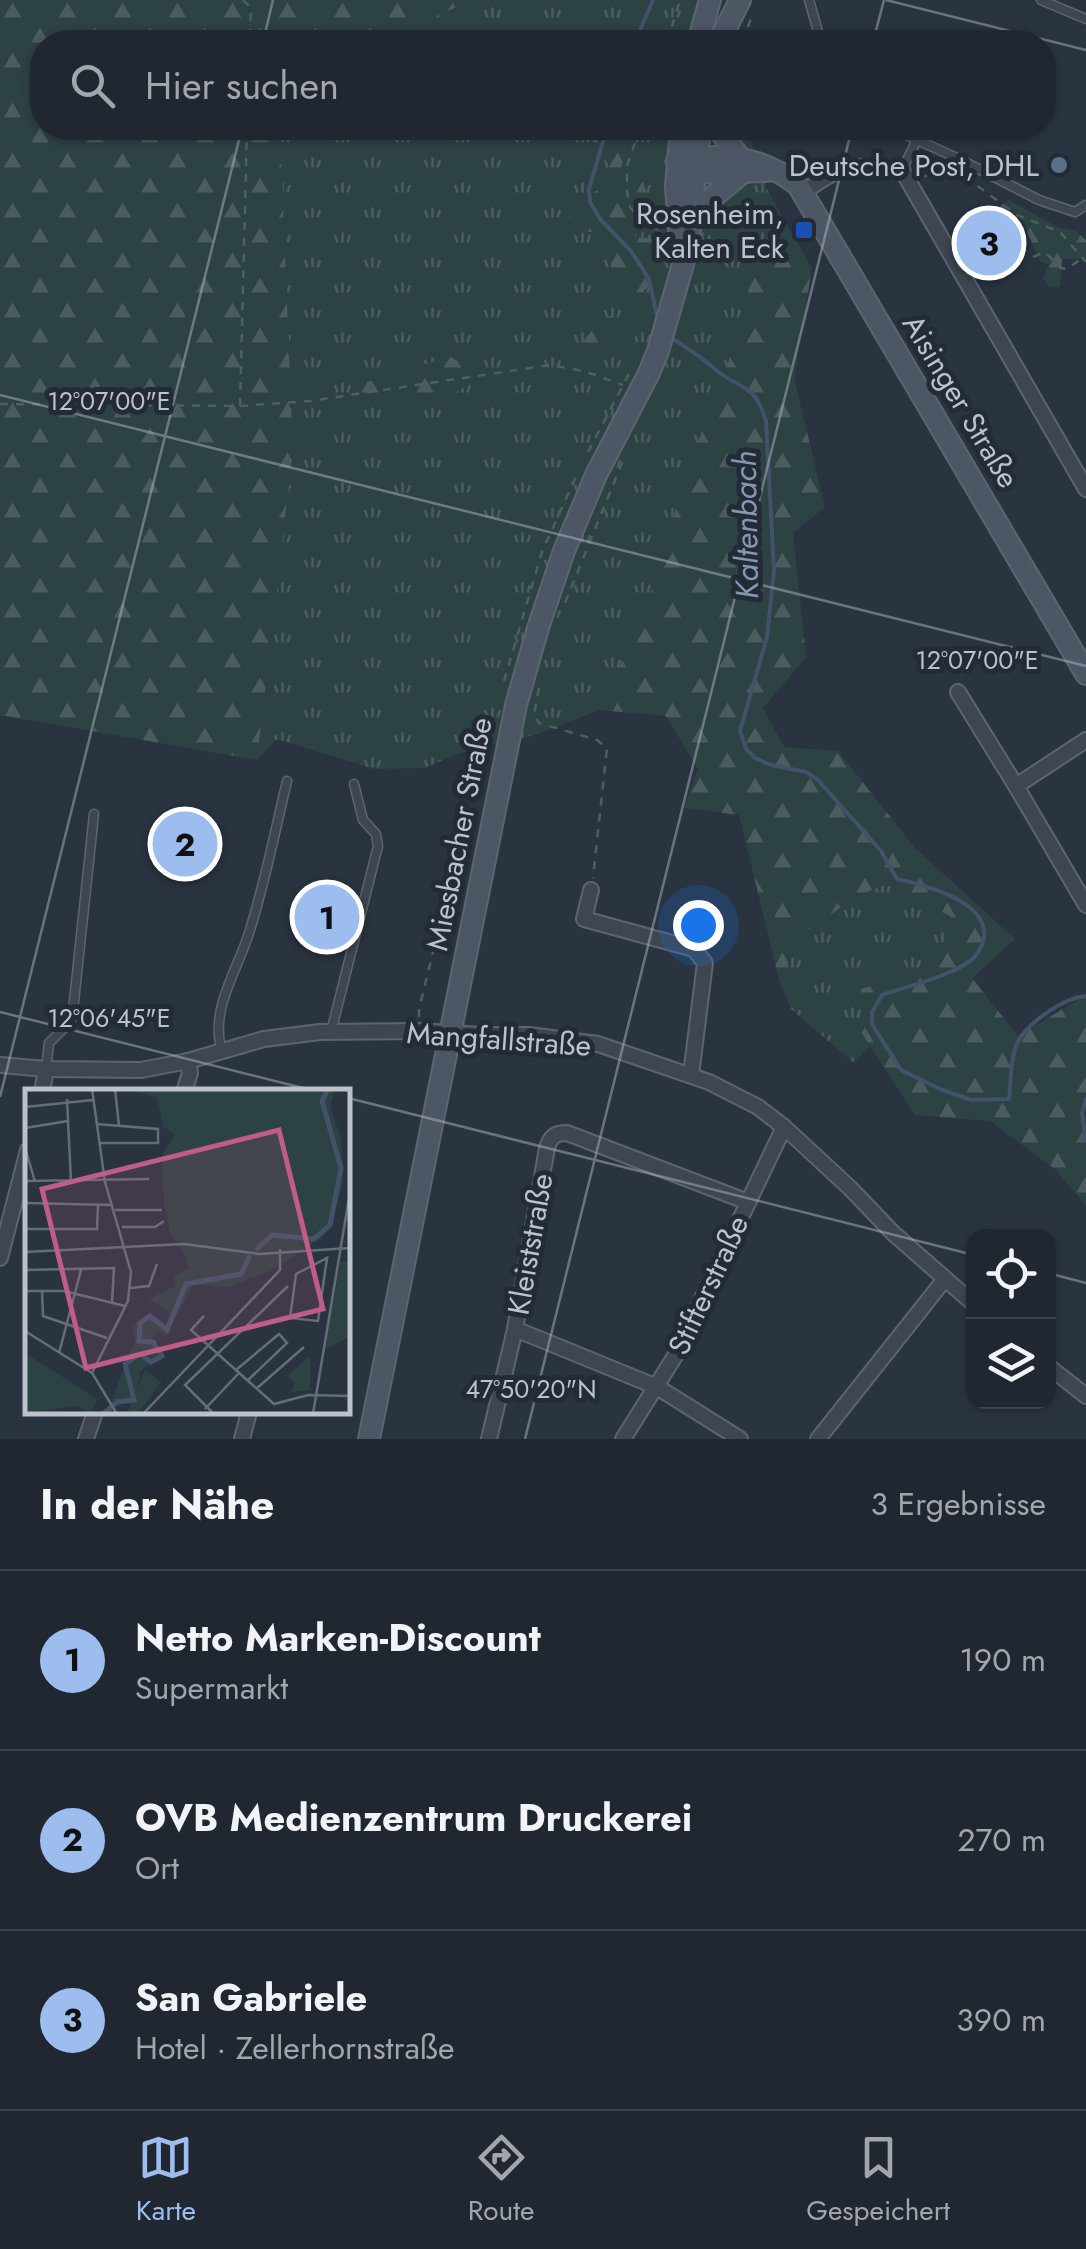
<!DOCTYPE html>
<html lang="de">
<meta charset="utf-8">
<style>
body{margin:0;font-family:Jost,sans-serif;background:#282f39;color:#f1f3f6}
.controls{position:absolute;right:30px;bottom:30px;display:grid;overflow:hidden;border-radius:20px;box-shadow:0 2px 8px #0004}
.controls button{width:90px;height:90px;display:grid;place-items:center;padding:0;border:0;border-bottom:2px solid #3d444d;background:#202731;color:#f1f3f6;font:50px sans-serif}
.you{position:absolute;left:698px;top:925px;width:35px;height:35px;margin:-25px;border:8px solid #fff;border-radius:50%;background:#1a73e8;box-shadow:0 0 0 15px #1a73e833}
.badge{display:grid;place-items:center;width:65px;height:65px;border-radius:50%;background:#9dbdef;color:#111;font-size:32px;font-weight:700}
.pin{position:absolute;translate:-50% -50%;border:5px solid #fff;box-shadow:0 2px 10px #0006}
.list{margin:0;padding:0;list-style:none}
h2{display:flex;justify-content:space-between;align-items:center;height:130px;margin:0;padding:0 40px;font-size:42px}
h2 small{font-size:32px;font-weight:400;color:#a2a5ab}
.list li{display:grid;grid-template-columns:65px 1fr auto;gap:30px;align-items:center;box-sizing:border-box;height:180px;padding:0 40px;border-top:2px solid #3d444d}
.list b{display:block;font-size:38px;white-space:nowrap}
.list p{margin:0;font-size:32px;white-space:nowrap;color:#a2a5ab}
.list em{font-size:32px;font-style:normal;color:#a2a5ab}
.icon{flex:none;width:55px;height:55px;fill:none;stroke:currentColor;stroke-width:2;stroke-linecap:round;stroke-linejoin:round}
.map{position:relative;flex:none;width:1086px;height:1439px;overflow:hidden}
.search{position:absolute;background:#202731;box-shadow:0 2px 8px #0004;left:30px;right:30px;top:30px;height:110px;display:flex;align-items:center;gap:25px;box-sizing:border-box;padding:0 35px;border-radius:40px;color:#a2a5ab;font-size:38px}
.sheet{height:670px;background:#202731}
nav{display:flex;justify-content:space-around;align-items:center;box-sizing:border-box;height:140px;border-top:2px solid #3d444d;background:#202731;font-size:28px;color:#a2a5ab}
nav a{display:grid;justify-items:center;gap:5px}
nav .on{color:#9dbdef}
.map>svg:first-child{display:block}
</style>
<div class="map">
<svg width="1086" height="1439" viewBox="0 0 1086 1439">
<defs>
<pattern id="grass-tufts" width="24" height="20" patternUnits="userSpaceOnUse" patternTransform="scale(2.5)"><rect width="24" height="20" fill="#2d4243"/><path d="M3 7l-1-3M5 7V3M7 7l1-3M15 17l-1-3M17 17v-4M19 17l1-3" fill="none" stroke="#4a5c5d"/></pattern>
<pattern id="forest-firs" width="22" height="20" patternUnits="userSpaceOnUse" patternTransform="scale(2.5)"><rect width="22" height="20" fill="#2d4243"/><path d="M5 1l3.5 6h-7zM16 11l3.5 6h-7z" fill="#4a5c5d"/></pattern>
</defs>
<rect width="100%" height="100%" fill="#2a3441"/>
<!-- grass -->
<g fill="url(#grass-tufts)">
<path d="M473 0H703L717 42H377Z"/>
<path d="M280 128H746L768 191 787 225 755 261 738 336 681 486 665 556 636 630 599 710 538 734 457 754 425 768 374 769 277 739 257 760 293 450Z"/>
<path d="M886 884 950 916 948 936 923 970 861 989V1032L870 1046 854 1063 791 1009 780 983 799 937 854 898Z"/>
</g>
<!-- forest -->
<g fill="url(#forest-firs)">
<path d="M0 0H473L377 42H42V128H280L293 450 257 760 0 715Z"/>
<path d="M595 128H624L619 133 617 147 625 155 613 193 642 181 652 205 620 223 637 237 652 239 664 253 660 279 643 291 648 306 631 347 617 340 609 354 592 366 577 363 571 356 600 321 610 316 621 322 629 314 635 296 607 260 608 249 612 243 598 231 578 233 569 218 577 203 604 186 611 169 592 140Z"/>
<path d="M1009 200 1057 227 1076 231 1086 240V259H1062L1060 287H1050L1043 278 1049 265 1040 261 1022 220 1003 222 997 214 1001 205Z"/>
<path d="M787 225 812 268 794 378 825 507 793 533 806 657 763 708 784 747 838 751 915 848 1015 939 972 978 1018 1036 1086 995V1206L1055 1169 990 1121 915 1115 861 1032V989L923 970 948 936 950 916 885 884 854 898 799 937 780 983 739 815 684 808 698 769 666 716 599 710 636 630 665 556 681 486 738 336 755 261Z"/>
<path d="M451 357 469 368V384L447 398 408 392 381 404 355 410 342 402 356 385Z"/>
</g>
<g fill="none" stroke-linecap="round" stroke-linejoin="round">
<!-- stream -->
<g stroke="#425268" stroke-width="4">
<path d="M635 42 653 0"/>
<path d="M607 128 589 189 590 202 600 219 631 251 649 279 658 321"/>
<path d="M668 336C685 346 701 357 716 370 742 391 754 382 766 421L774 571 767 637 740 731 746 749 755 758 771 765 806 772 818 780 881 851 897 879C924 885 994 902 983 942 980 950 977 956 970 961 946 978 910 985 882 995L872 1012V1024L901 1070 940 1089 971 1100 1009 1099C1011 1083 1010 1064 1015 1049 1021 1026 1063 998 1086 996"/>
<path d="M1086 1099 1082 1113 1086 1141"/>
</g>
<defs>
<g id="lane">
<path d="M809 0 821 42"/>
<path d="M1041 0 1086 19"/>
<path d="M891 128 959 159 1039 200 1075 212 1086 205"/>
<path d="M902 170 917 140"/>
<path d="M331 1032 378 846 376 834 363 820 354 784"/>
<path d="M222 1052C209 1010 237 972 249 933 265 883 275 831 287 781"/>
<path d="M46 1069 49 1043 72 1020 94 814"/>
</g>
<g id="street">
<path d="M803 192C818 183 836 168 854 167 871 165 885 173 902 170L1086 489"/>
<path d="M958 692 1016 786 1086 740"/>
<path d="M1016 786 1086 905"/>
<path d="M591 890 584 919 694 949 705 963 691 1075"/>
<path d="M0 1065 46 1069 141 1070 188 1061 264 1039 320 1032 419 1031 480 1035H529L598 1044 709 1082 758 1107 784 1127 850 1188 893 1233 974 1304"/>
<path d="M42 1092 46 1069"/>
<path d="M184 1092 190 1073 188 1061"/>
<path d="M0 1258 28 1150"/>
<path d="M515 1329 657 1387 740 1439"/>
<path d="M1048 1366 1086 1396"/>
<path d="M86 1439 95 1412"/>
<path d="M242 1439 249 1412"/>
<path d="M489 1439 515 1329 547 1148C551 1136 555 1133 567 1133L748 1202"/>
<path d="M623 1439 675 1356 784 1127"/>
<path d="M818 1439 945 1279"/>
</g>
<g id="secondary">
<path d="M698 42 710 0"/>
<path d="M719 42 740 0"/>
<path d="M718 128 739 157"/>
<path d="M677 161C723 153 759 155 798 185L1086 674"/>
<path d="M688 166 712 173 767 171"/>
<path d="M692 221 713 197 742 173"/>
<path d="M680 242 676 186 681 128"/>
<path d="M369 1439 516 705 538 628 564 551 596 475 649 373 658 351 688 247 700 128"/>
</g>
</defs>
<!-- lane casing -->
<use href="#lane" stroke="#5d646f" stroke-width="11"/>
<!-- street casing -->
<use href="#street" stroke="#5d646f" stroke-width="18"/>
<!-- secondary casing -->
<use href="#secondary" stroke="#5d646f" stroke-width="24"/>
<!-- path -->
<g stroke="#4d5f61" stroke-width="2.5" stroke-dasharray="8 8" stroke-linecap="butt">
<path d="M243 0 251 8 250 42"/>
<path d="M667 42 680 0"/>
<path d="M742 42 752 16"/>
<path d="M640 128 627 166V191L630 207 645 226 663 230"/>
<path d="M919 177 957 171 1017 215 1060 232 1086 262"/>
<path d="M1033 257 1045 252 1061 268 1067 269 1081 259"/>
<path d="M0 404 240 406 310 401 550 365 584 371 623 385"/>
<path d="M240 406 247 128"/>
<path d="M588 452 631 370"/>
<path d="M565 603 624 458"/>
<path d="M504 681 542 552 578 472"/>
<path d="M539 688 534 715 539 723 597 740 607 748 593 878"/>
<path d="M419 1017V1009L454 867 471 840"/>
</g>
<!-- lane -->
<use href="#lane" stroke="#3e4651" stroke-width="8"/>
<!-- street -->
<use href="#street" stroke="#3e4651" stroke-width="14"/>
<!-- secondary -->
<use href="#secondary" stroke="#4d5664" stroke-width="20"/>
</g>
<!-- ticks -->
<path fill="none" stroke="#bcc2cb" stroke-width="2.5" stroke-opacity="0.45" d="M886 0 1086 50M263 42 273 0M873 42 884 0M0 395 1086 666M0 1012 319 1092M0 1097 242 128M348 1098 974 1255M1048 1273 1086 1283M525 1439 852 128"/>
<!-- markers -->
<circle fill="#5c6f8a" stroke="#232b37" stroke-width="4" cx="1059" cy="165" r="10"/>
<rect fill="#1a4fb4" stroke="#232b37" stroke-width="4" x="794" y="220" width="20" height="20" rx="5"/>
<g text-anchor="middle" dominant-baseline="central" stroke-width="10" stroke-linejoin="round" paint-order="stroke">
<!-- poi labels -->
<g font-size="30" fill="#bcc2cb" stroke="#232b37" text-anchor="end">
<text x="1039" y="165">Deutsche Post, DHL</text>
<text x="784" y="213">Rosenheim,<tspan x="784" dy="34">Kalten Eck</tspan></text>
</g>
<!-- street labels -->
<g font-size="30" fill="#bcc2cb" stroke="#232b37">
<text transform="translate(961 401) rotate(59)">Aisinger Straße</text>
<text transform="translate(459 834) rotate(-79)">Miesbacher Straße</text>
<text transform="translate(499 1039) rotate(4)">Mangfallstraße</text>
<text transform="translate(530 1244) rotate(-80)">Kleiststraße</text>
<text transform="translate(708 1285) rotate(-65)">Stifterstraße</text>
</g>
<!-- water labels -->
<g font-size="32" font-style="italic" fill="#8698af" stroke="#232b37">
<text transform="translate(746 525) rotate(-91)">Kaltenbach</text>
</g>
</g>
<!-- overview -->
<g transform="translate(25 1089)">
<rect width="325" height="325" fill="#2a3441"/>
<path d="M252 92 296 149 249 180 161 169 145 143 139 115ZM316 172 325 174V247L298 262ZM0 264 72 310 66 325 52 317 0 324ZM285 267V301L266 303 270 294 262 287ZM120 281 136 293 113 325H102Z" fill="#2d4243"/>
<path d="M97 0H310L305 18 316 49 318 94 306 138 296 149 252 92 139 115 136 68 150 45 138 38 132 8ZM161 169 249 180 204 198 168 196 141 247 133 242 125 251 138 264 115 283 111 310 91 317 87 311 110 250 108 238 126 224 142 235 144 223 124 210 150 197 149 187 163 180Z" fill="#2d4243"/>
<path fill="none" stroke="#425268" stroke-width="5" d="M231 161 247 146 289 150 305 136 316 79 297 12 303 0M78 325 92 313 109 311 100 275 115 265 126 273 137 267 128 253 114 252 115 234 125 227 142 241 161 195 216 185 225 166"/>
<path fill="none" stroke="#646d78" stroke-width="2.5" d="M67 0 80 93 106 183 103 212 67 284 92 325M90 0 94 37M42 10 46 93M0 18 68 11M71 35 133 40V54H74M0 39 43 32M0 58 10 93M0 92 124 90M0 114 87 116M90 121H137M97 138H130L139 132M0 140H72L73 116M0 163 159 155 234 165 325 159M302 169 293 232 265 229 271 185ZM0 181 89 179 87 214M105 199 124 197 132 175M0 202H39L100 217M17 202 18 227 82 249M179 227 166 241 249 315 283 306 325 307M0 242 67 284M34 264 56 181M211 281 254 245 262 254 222 292M231 300 279 258M180 320 214 284M118 325 255 181V160M189 325 160 296 263 197M288 325 325 103"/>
<path fill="#c05c88" fill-opacity="0.15" stroke="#c05c88" stroke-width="5" d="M254 41 298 220 61 279 17 100Z"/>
<rect width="325" height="325" fill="none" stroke="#bcc2cb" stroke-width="5"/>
</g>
<g font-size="25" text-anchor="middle" fill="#bcc2cb" stroke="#232b37" stroke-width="10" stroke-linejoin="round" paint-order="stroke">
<text x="109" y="410">12°07'00"E</text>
<text x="977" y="669">12°07'00"E</text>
<text x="109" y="1027">12°06'45"E</text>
<text x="531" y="1398">47°50'20"N</text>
</g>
</svg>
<div class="controls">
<button><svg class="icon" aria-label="locate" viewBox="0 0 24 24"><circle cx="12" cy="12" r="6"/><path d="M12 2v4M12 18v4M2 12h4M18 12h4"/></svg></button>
<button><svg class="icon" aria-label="layers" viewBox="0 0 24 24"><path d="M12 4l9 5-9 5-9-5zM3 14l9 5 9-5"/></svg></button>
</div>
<div class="you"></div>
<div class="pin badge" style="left:327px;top:917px">1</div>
<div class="pin badge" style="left:185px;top:844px">2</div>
<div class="pin badge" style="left:989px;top:243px">3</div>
<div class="search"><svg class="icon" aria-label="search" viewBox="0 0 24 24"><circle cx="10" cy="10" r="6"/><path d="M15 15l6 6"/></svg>Hier suchen</div>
</div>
<section class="sheet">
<h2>In der Nähe<small>3 Ergebnisse</small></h2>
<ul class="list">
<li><span class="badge">1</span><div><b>Netto Marken-Discount</b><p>Supermarkt</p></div><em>190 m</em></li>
<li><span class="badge">2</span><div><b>OVB Medienzentrum Druckerei</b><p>Ort</p></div><em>270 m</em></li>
<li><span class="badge">3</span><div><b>San Gabriele</b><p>Hotel · Zellerhornstraße</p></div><em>390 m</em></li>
</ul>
</section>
<nav>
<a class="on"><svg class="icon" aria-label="map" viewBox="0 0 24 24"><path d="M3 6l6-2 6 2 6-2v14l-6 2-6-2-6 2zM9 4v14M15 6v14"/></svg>Karte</a>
<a><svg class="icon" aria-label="directions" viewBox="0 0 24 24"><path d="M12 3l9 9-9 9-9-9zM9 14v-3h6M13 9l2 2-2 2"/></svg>Route</a>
<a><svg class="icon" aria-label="saved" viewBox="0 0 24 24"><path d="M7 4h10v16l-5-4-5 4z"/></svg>Gespeichert</a>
</nav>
